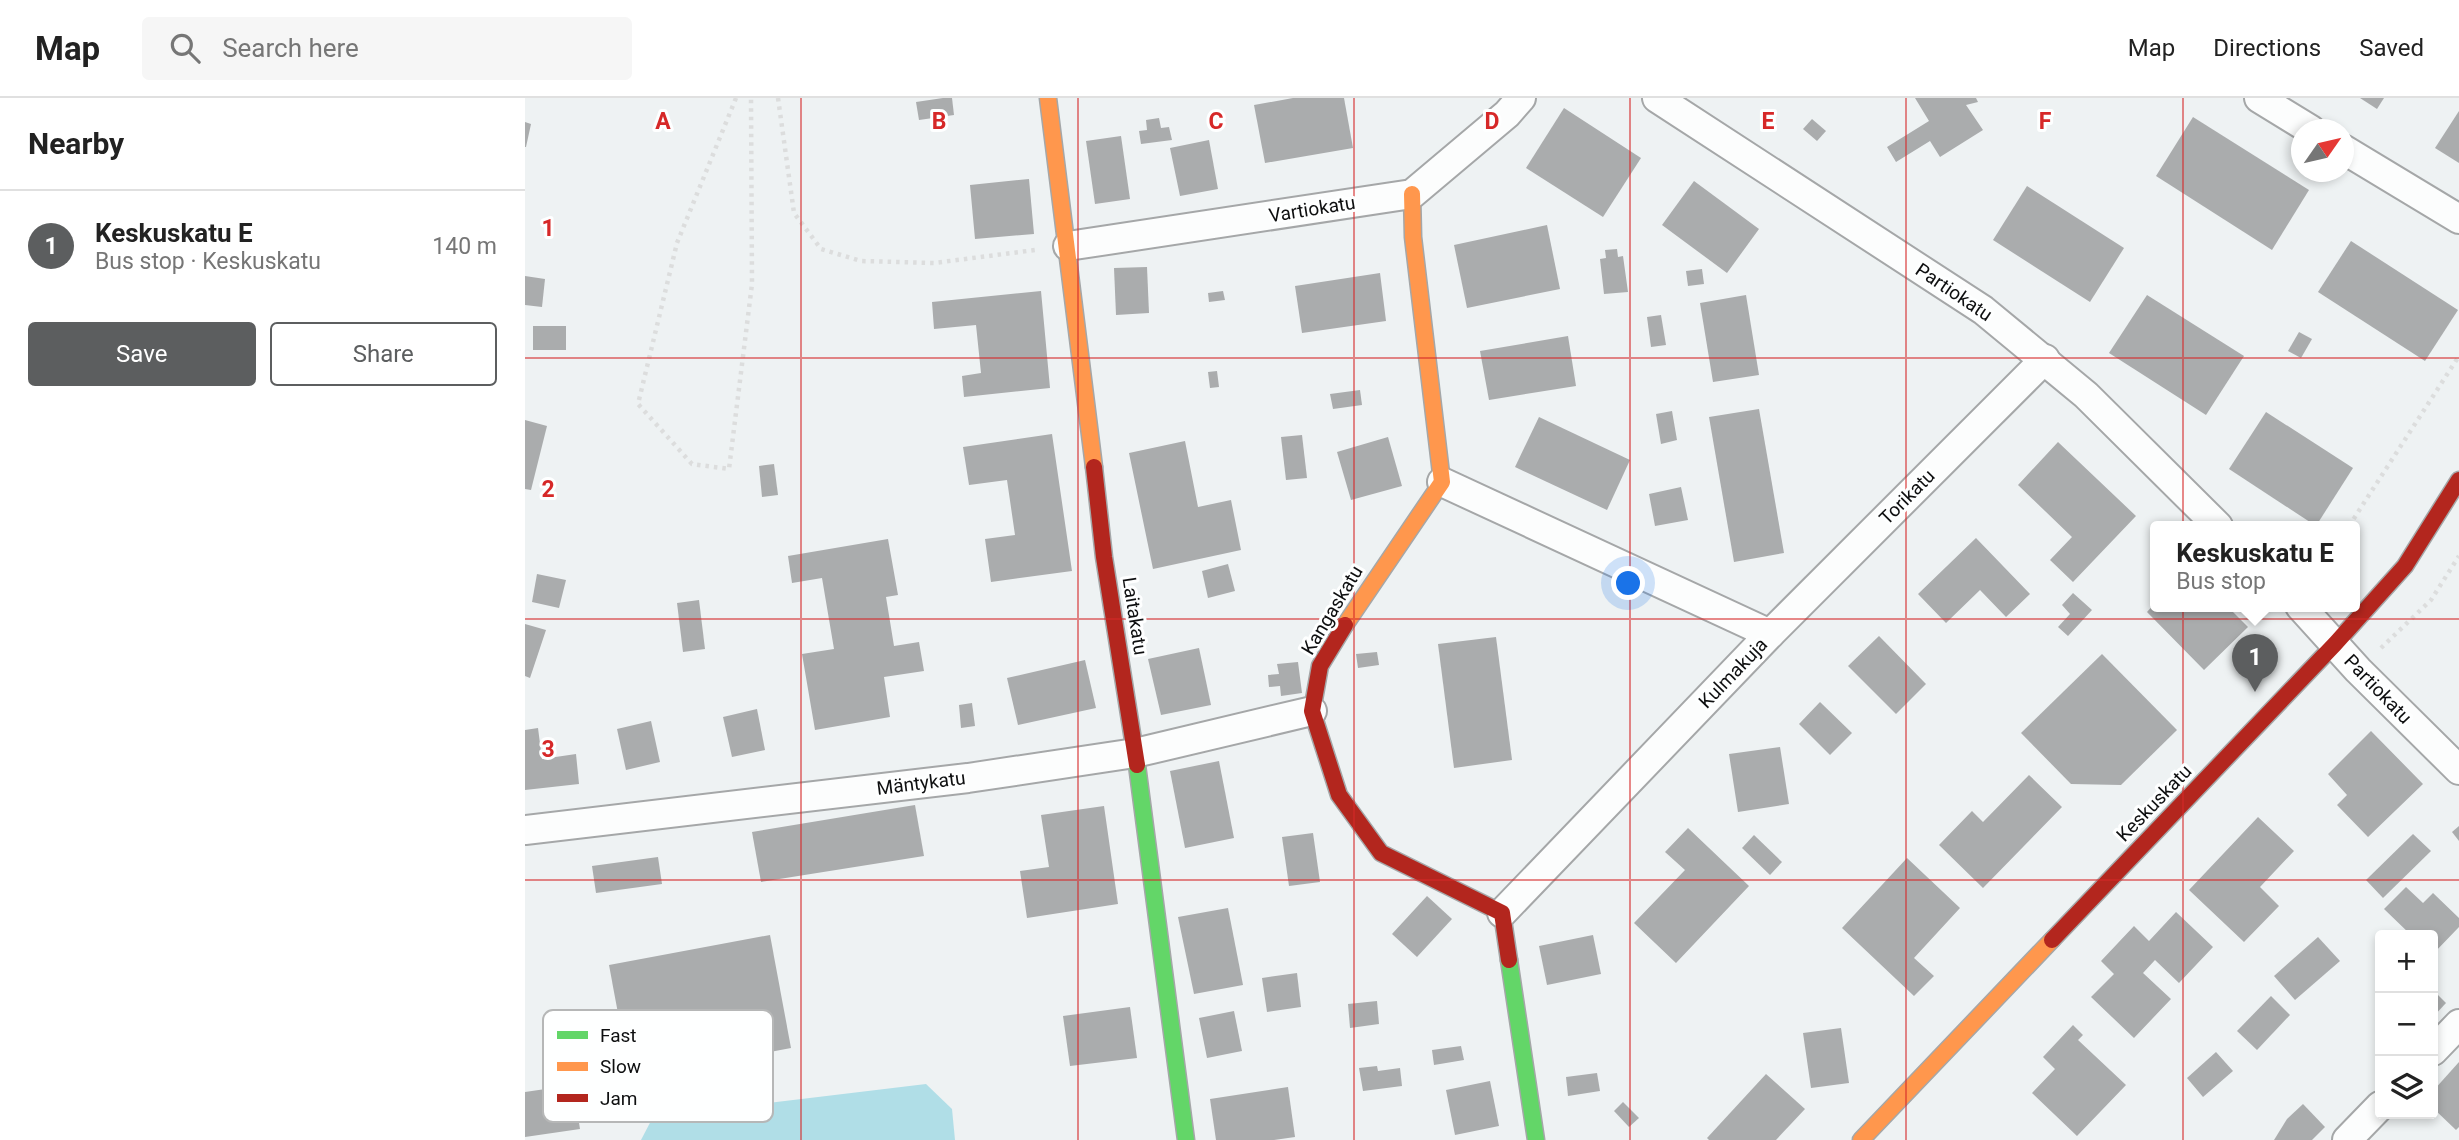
<!DOCTYPE html>
<meta charset="utf-8">
<style>
body{margin:0;font-family:Roboto,sans-serif;background:#f6f6f6;color:#222}
.controls{position:absolute;right:21px;bottom:21px;display:grid;overflow:hidden;border-radius:7px;box-shadow:0 4px 10px #0003}
.controls button{width:63px;height:63px;display:grid;place-items:center;padding:0;border:0;border-bottom:2px solid #e0e0e0;background:#fff;color:#222;font:35px sans-serif}
.compass{position:absolute;left:1766px;top:21px;width:63px;height:63px;border-radius:50%;background:#fff;box-shadow:0 4px 10px #0003;rotate:56deg}
.you{position:absolute;left:1104px;top:486px;width:24px;height:24px;margin:-18px;border:5px solid #fff;border-radius:50%;background:#1a73e8;box-shadow:0 0 0 10px #1a73e833}
.badge{display:grid;place-items:center;width:46px;height:46px;border-radius:50%;background:#5c5e5f;color:#fff;font-size:23px;font-weight:700}
.pin{position:absolute;translate:-50% -58px;filter:drop-shadow(0 2px 4px #0008)}
.pin::after{content:'';position:absolute;top:37px;width:24px;height:21px;background:inherit;clip-path:polygon(0 0,100% 0,50% 100%)}
.popup{position:absolute;left:1625px;top:423px;width:210px;height:91px;box-sizing:border-box;display:grid;place-content:center;border-radius:7px;background:#fff;filter:drop-shadow(0 2px 5px #0005);font-size:23px;white-space:nowrap;color:#767676}
.popup b{font-size:26px;color:#222}
.popup::after{content:'';position:absolute;left:50%;top:100%;margin-left:-14px;border:14px solid transparent;border-top-color:#fff}
.list{margin:0;padding:0;list-style:none}
h2{display:flex;justify-content:space-between;align-items:center;height:91px;margin:0;padding:0 28px;font-size:30px}
h2 small{font-size:23px;font-weight:400;color:#767676}
.list li{display:grid;grid-template-columns:46px 1fr auto;gap:21px;align-items:center;box-sizing:border-box;height:112px;padding:0 28px;border-top:2px solid #e0e0e0}
.list b{display:block;font-size:26px;white-space:nowrap}
.list p{margin:0;font-size:23px;white-space:nowrap;color:#767676}
.list em{font-size:23px;font-style:normal;color:#767676}
.actions{display:flex;gap:14px;padding:21px 28px}
.actions a{flex:1;padding:16px 0;border:2px solid #5c5e5f;border-radius:7px;text-align:center;font-size:24px;color:#5c5e5f}
.actions .main{background:#5c5e5f;color:#fff}
.icon{flex:none;width:38px;height:38px;fill:none;stroke:currentColor;stroke-width:2;stroke-linecap:round;stroke-linejoin:round}
.map{position:relative;flex:none;width:1934px;height:1042px;overflow:hidden}
header{display:flex;align-items:center;gap:42px;box-sizing:border-box;height:98px;padding:0 35px;background:#fff;border-bottom:2px solid #e0e0e0}
header strong{font-size:33px}
nav{display:flex;gap:38px;margin-inline-start:auto;font-size:24px}
.search{width:490px;height:63px;background:#f6f6f6;display:flex;align-items:center;gap:18px;box-sizing:border-box;padding:0 24px;border-radius:7px;color:#767676;font-size:26px}
main{display:flex}
aside{flex:1;background:#fff}
.map>svg:first-child{display:block}
</style>
<header>
<strong>Map</strong>
<div class="search"><svg class="icon" aria-label="search" viewBox="0 0 24 24"><circle cx="10" cy="10" r="6"/><path d="M15 15l6 6"/></svg>Search here</div>
<nav><a>Map</a><a>Directions</a><a>Saved</a></nav>
</header>
<main>
<aside>
<h2>Nearby<small></small></h2>
<ul class="list">
<li><span class="badge">1</span><div><b>Keskuskatu E</b><p>Bus stop · Keskuskatu</p></div><em>140 m</em></li>
</ul>
<div class="actions"><a class="main">Save</a><a>Share</a></div>
</aside>
<div class="map">
<svg width="1934" height="1042" viewBox="0 0 1934 1042">
<rect width="100%" height="100%" fill="#eef2f3"/>
<!-- green -->
<path fill="#b0dee7" d="M401 986 427 1011 430 1042H116L128 1019Z"/>
<!-- building -->
<g fill="#aaacad">
<path d="M418 0H427L429 17 394 22 391 4Z"/>
<path d="M768 0H819L828 50 740 65 729 7Z"/>
<path d="M1390 0H1451L1453 4 1441 7 1458 32 1415 59 1405 43 1371 64 1362 49 1404 23Z"/>
<path d="M1835 0H1859L1852 11Z"/>
<path d="M1039 10 1116 60 1078 119 1001 70Z"/>
<path d="M1934 13V65L1910 50Z"/>
<path d="M1668 19 1784 92 1747 152 1631 78Z"/>
<path d="M634 20 636 30 644 29 647 42 616 46 614 33 622 32 621 22Z"/>
<path d="M1287 21 1301 33 1292 43 1278 31Z"/>
<path d="M0 24 6 26 1 49H0Z"/>
<path d="M596 38 605 101 570 106 561 43Z"/>
<path d="M684 42 693 91 655 98 645 50Z"/>
<path d="M504 81 509 136 450 141 445 87Z"/>
<path d="M1169 83 1234 131 1202 175 1137 127Z"/>
<path d="M1502 88 1599 150 1565 204 1468 142Z"/>
<path d="M1022 127 1035 191 942 210 929 147Z"/>
<path d="M1826 143 1933 212 1900 263 1793 194Z"/>
<path d="M1092 151 1093 159 1098 158 1103 194 1079 196 1075 161 1081 160 1080 152Z"/>
<path d="M622 169 624 215 591 217 589 170Z"/>
<path d="M1177 171 1179 186 1163 188 1161 173Z"/>
<path d="M855 175 861 223 777 235 770 188Z"/>
<path d="M0 178 20 181 17 209 0 207Z"/>
<path d="M516 193 525 290 439 299 437 278 456 275 451 227 409 231 407 204Z"/>
<path d="M698 193 700 202 684 204 683 195Z"/>
<path d="M1221 197 1234 277 1188 284 1175 205Z"/>
<path d="M1622 197 1719 258 1681 317 1584 255Z"/>
<path d="M1136 217 1141 247 1126 249 1122 219Z"/>
<rect x="8" y="228" width="33" height="24"/>
<path d="M1774 234 1787 241 1776 260 1763 253Z"/>
<path d="M1043 238 1051 288 964 302 955 253Z"/>
<path d="M692 273 694 289 685 290 683 274Z"/>
<path d="M835 292 837 307 808 311 805 296Z"/>
<path d="M1234 311 1259 455 1209 464 1184 319Z"/>
<path d="M1147 313 1152 342 1136 346 1131 316Z"/>
<path d="M1741 314 1828 370 1791 428 1704 371Z"/>
<path d="M1014 319 1105 362 1082 412 990 369Z"/>
<path d="M0 322 22 328 6 392 0 391Z"/>
<path d="M527 336 547 473 466 484 460 441 490 437 482 382 444 387 438 349Z"/>
<path d="M777 337 782 380 761 382 756 339Z"/>
<path d="M863 339 877 388 826 402 812 354Z"/>
<path d="M660 343 673 409 706 402 716 452 628 471 604 355Z"/>
<path d="M1533 344 1611 418 1548 484 1525 462 1547 439 1493 387Z"/>
<path d="M249 366 253 397 237 399 234 368Z"/>
<path d="M1156 389 1163 422 1130 428 1124 396Z"/>
<path d="M1451 440 1505 496 1481 519 1455 492 1421 525 1393 496Z"/>
<path d="M363 441 373 497 361 499 369 548 394 544 399 573 359 579 365 619 290 632 277 556 309 551 297 480 267 485 263 458Z"/>
<path d="M703 466 710 493 683 500 677 473Z"/>
<path d="M12 476 41 482 34 510 7 504Z"/>
<path d="M1548 495 1567 512 1543 538 1533 529 1545 516 1537 507Z"/>
<path d="M174 502 180 551 158 554 152 505Z"/>
<path d="M1630 505V508H1702L1723 529 1679 572 1622 514Z"/>
<path d="M0 526 21 532 5 580 0 578Z"/>
<path d="M1354 538 1401 586 1371 616 1323 568Z"/>
<path d="M971 539 987 662 929 670 913 546Z"/>
<path d="M674 550 686 607 636 617 623 561Z"/>
<path d="M852 554 854 567 833 570 831 556Z"/>
<path d="M1577 556 1652 632 1596 687 1546 686 1496 635Z"/>
<path d="M560 562 571 610 493 627 482 580Z"/>
<path d="M773 564 777 595 756 598 755 588 744 589 743 577 754 576 752 566Z"/>
<path d="M1295 604 1327 635 1305 657 1274 626Z"/>
<path d="M447 605 450 628 436 630 434 607Z"/>
<path d="M232 611 240 652 207 659 198 619Z"/>
<path d="M126 623 135 664 101 672 92 631Z"/>
<path d="M13 630 17 661 51 656 54 686 0 692V632Z"/>
<path d="M1846 633 1898 686 1843 739 1812 707 1822 697 1803 676Z"/>
<path d="M1255 649 1264 706 1213 714 1204 656Z"/>
<path d="M694 663 709 740 660 750 645 673Z"/>
<path d="M1504 677 1537 709 1458 790 1414 747 1447 713 1458 724Z"/>
<path d="M390 707 399 758 236 784 227 734Z"/>
<path d="M579 708 593 806 502 820 495 773 524 769 516 717Z"/>
<path d="M1733 719 1769 753 1735 789 1754 808 1719 844 1664 792Z"/>
<path d="M1934 728V743L1927 734Z"/>
<path d="M1163 730 1224 788 1151 865 1109 825 1160 772 1140 754Z"/>
<path d="M788 735 795 784 764 788 757 739Z"/>
<path d="M1888 736 1906 753 1858 800 1841 782Z"/>
<path d="M1229 737 1257 764 1245 777 1217 750Z"/>
<path d="M133 759 137 786 71 795 67 768Z"/>
<path d="M1382 760 1435 810 1389 860 1409 878 1389 898 1317 830Z"/>
<path d="M1881 789 1898 805 1908 795 1934 820V829L1908 856V837H1886L1859 811Z"/>
<path d="M902 798 927 821 892 859 867 836Z"/>
<path d="M703 810 718 887 669 896 653 819Z"/>
<path d="M1651 814 1688 849 1654 885 1630 862 1618 875 1646 901 1609 940 1566 899 1589 876 1576 863 1609 828 1624 843Z"/>
<path d="M245 837 266 950 105 980 84 867Z"/>
<path d="M1068 837 1076 876 1022 887 1014 848Z"/>
<path d="M1793 839 1815 863 1770 902 1749 878Z"/>
<path d="M772 875 776 909 742 914 737 880Z"/>
<path d="M1908 892 1921 905 1908 919Z"/>
<path d="M1746 898 1765 917 1732 952 1712 933Z"/>
<path d="M852 903 854 926 825 930 823 906Z"/>
<path d="M605 909 612 960 545 968 538 918Z"/>
<path d="M709 913 717 953 682 960 674 920Z"/>
<path d="M1548 927 1558 937 1553 942 1601 987 1552 1038 1507 995 1530 971 1518 959Z"/>
<path d="M1316 930 1324 985 1286 990 1278 935Z"/>
<path d="M936 948 939 962 909 967 907 952Z"/>
<path d="M1691 954 1708 973 1678 999 1662 980Z"/>
<path d="M1934 964V1029L1931 1032 1908 1010V993Z"/>
<path d="M852 968 853 973 875 970 877 988 838 993 834 970Z"/>
<path d="M1072 975 1075 993 1043 998 1041 979Z"/>
<path d="M1241 976 1280 1011 1251 1042H1184L1182 1040Z"/>
<path d="M965 983 974 1028 930 1037 921 992Z"/>
<path d="M48 987 55 1031 0 1039V994Z"/>
<path d="M763 989 770 1039 749 1042H691L685 1001Z"/>
<path d="M1098 1004 1114 1020 1104 1029 1089 1013Z"/>
<path d="M1778 1006 1800 1029 1787 1042H1749L1762 1021Z"/>
</g>
<g fill="none" stroke-linecap="round" stroke-linejoin="round">
<defs>
<g id="street">
<path d="M1132 0 1458 212 1561 297 1693 428"/>
<path d="M1734 0 1786 32"/>
<path d="M1818 51 1934 121"/>
<path d="M543 148 887 96 982 16 996 0"/>
<path d="M917 384 1245 536 977 815"/>
<path d="M1775 508 1833 572 1934 672"/>
<path d="M1245 536 1520 261"/>
<path d="M0 732 443 680 610 655 787 613"/>
<path d="M1908 953 1934 926"/>
<path d="M1822 1042 1855 1008"/>
</g>
<g id="fast">
<path d="M612 667 661 1042"/>
<path d="M984 862 1011 1042"/>
</g>
<g id="slow">
<path d="M523 0 569 369"/>
<path d="M820 527 917 384 888 139 887 96"/>
<path d="M1336 1042 1527 842"/>
</g>
<g id="jam">
<path d="M569 369 579 459 612 667"/>
<path d="M820 527 795 568 787 613 814 697 856 755 977 815 984 862"/>
<path d="M1527 842 1810 546 1880 468 1934 382"/>
</g>
</defs>
<!-- street casing -->
<use href="#street" stroke="#a5a7a8" stroke-width="32"/>
<!-- fast casing -->
<use href="#fast" stroke="#a5a7a8" stroke-width="19"/>
<!-- slow casing -->
<use href="#slow" stroke="#a5a7a8" stroke-width="19"/>
<!-- jam casing -->
<use href="#jam" stroke="#a5a7a8" stroke-width="19"/>
<!-- path -->
<g stroke="#dcdddd" stroke-width="4.5" stroke-dasharray="3.5 5" stroke-linecap="butt">
<path d="M211 0 152 145 113 306 167 366 204 371 227 186 226 0"/>
<path d="M253 0 269 115 296 151 336 163 409 165 510 152"/>
<path d="M1824 428 1934 258"/>
<path d="M1856 550 1906 502 1934 458"/>
</g>
<!-- street -->
<use href="#street" stroke="#fcfdfd" stroke-width="28"/>
<!-- fast -->
<use href="#fast" stroke="#63d668" stroke-width="16"/>
<!-- slow -->
<use href="#slow" stroke="#ff974d" stroke-width="16"/>
<!-- jam -->
<use href="#jam" stroke="#b3261e" stroke-width="16"/>
</g>
<!-- grid -->
<path fill="none" stroke="#d62828" stroke-width="2" stroke-opacity="0.55" d="M276 0V1042M553 0V1042M829 0V1042M1105 0V1042M1381 0V1042M1658 0V1042M0 260H1934M0 521H1934M0 782H1934"/>
<g text-anchor="middle" dominant-baseline="central" stroke-width="6" stroke-linejoin="round" paint-order="stroke">
<!-- street labels -->
<g font-size="19" fill="#0e0f10" stroke="#feffff">
<text transform="translate(787 111) rotate(-9)">Vartiokatu</text>
<text transform="translate(1429 194) rotate(34)">Partiokatu</text>
<text transform="translate(1382 399) rotate(-45)">Torikatu</text>
<text transform="translate(807 512) rotate(-59)">Kangaskatu</text>
<text transform="translate(610 518) rotate(81)">Laitakatu</text>
<text transform="translate(1208 575) rotate(-46)">Kulmakuja</text>
<text transform="translate(1853 591) rotate(46)">Partiokatu</text>
<text transform="translate(396 685) rotate(-7)">Mäntykatu</text>
<text transform="translate(1629 705) rotate(-46)">Keskuskatu</text>
</g>
</g>
<!-- legend -->
<rect x="18" y="912" width="230" height="112" rx="10" fill="#feffff" stroke="#b6b7b7" stroke-width="2"/>
<rect x="32" y="933" width="31" height="8" fill="#63d668"/>
<rect x="32" y="964" width="31" height="9" fill="#ff974d"/>
<rect x="32" y="996" width="31" height="8" fill="#b3261e"/>
<g font-size="19" fill="#0e0f10">
<text x="75" y="944">Fast</text>
<text x="75" y="975">Slow</text>
<text x="75" y="1007">Jam</text>
</g>
<g font-size="23" text-anchor="middle" font-weight="bold" fill="#d62828" stroke="#feffff" stroke-width="6" stroke-linejoin="round" paint-order="stroke">
<text x="138" y="31">A</text>
<text x="414" y="31">B</text>
<text x="691" y="31">C</text>
<text x="967" y="31">D</text>
<text x="1243" y="31">E</text>
<text x="1520" y="31">F</text>
<text x="23" y="138">1</text>
<text x="23" y="399">2</text>
<text x="23" y="659">3</text>
</g>
</svg>
<div class="controls">
<button>+</button>
<button>−</button>
<button><svg class="icon" aria-label="layers" viewBox="0 0 24 24"><path d="M12 4l9 5-9 5-9-5zM3 14l9 5 9-5"/></svg></button>
</div>
<svg class="compass" viewBox="-18 -18 36 36"><path d="M0-13l5 13h-10z" fill="#e53935"/><path d="M0 13l5-13h-10z" fill="#767676"/></svg>
<div class="you"></div>
<div class="pin badge" style="left:1730px;top:594px">1</div>
<div class="popup"><b>Keskuskatu E</b>Bus stop</div>
</div>
</main>
